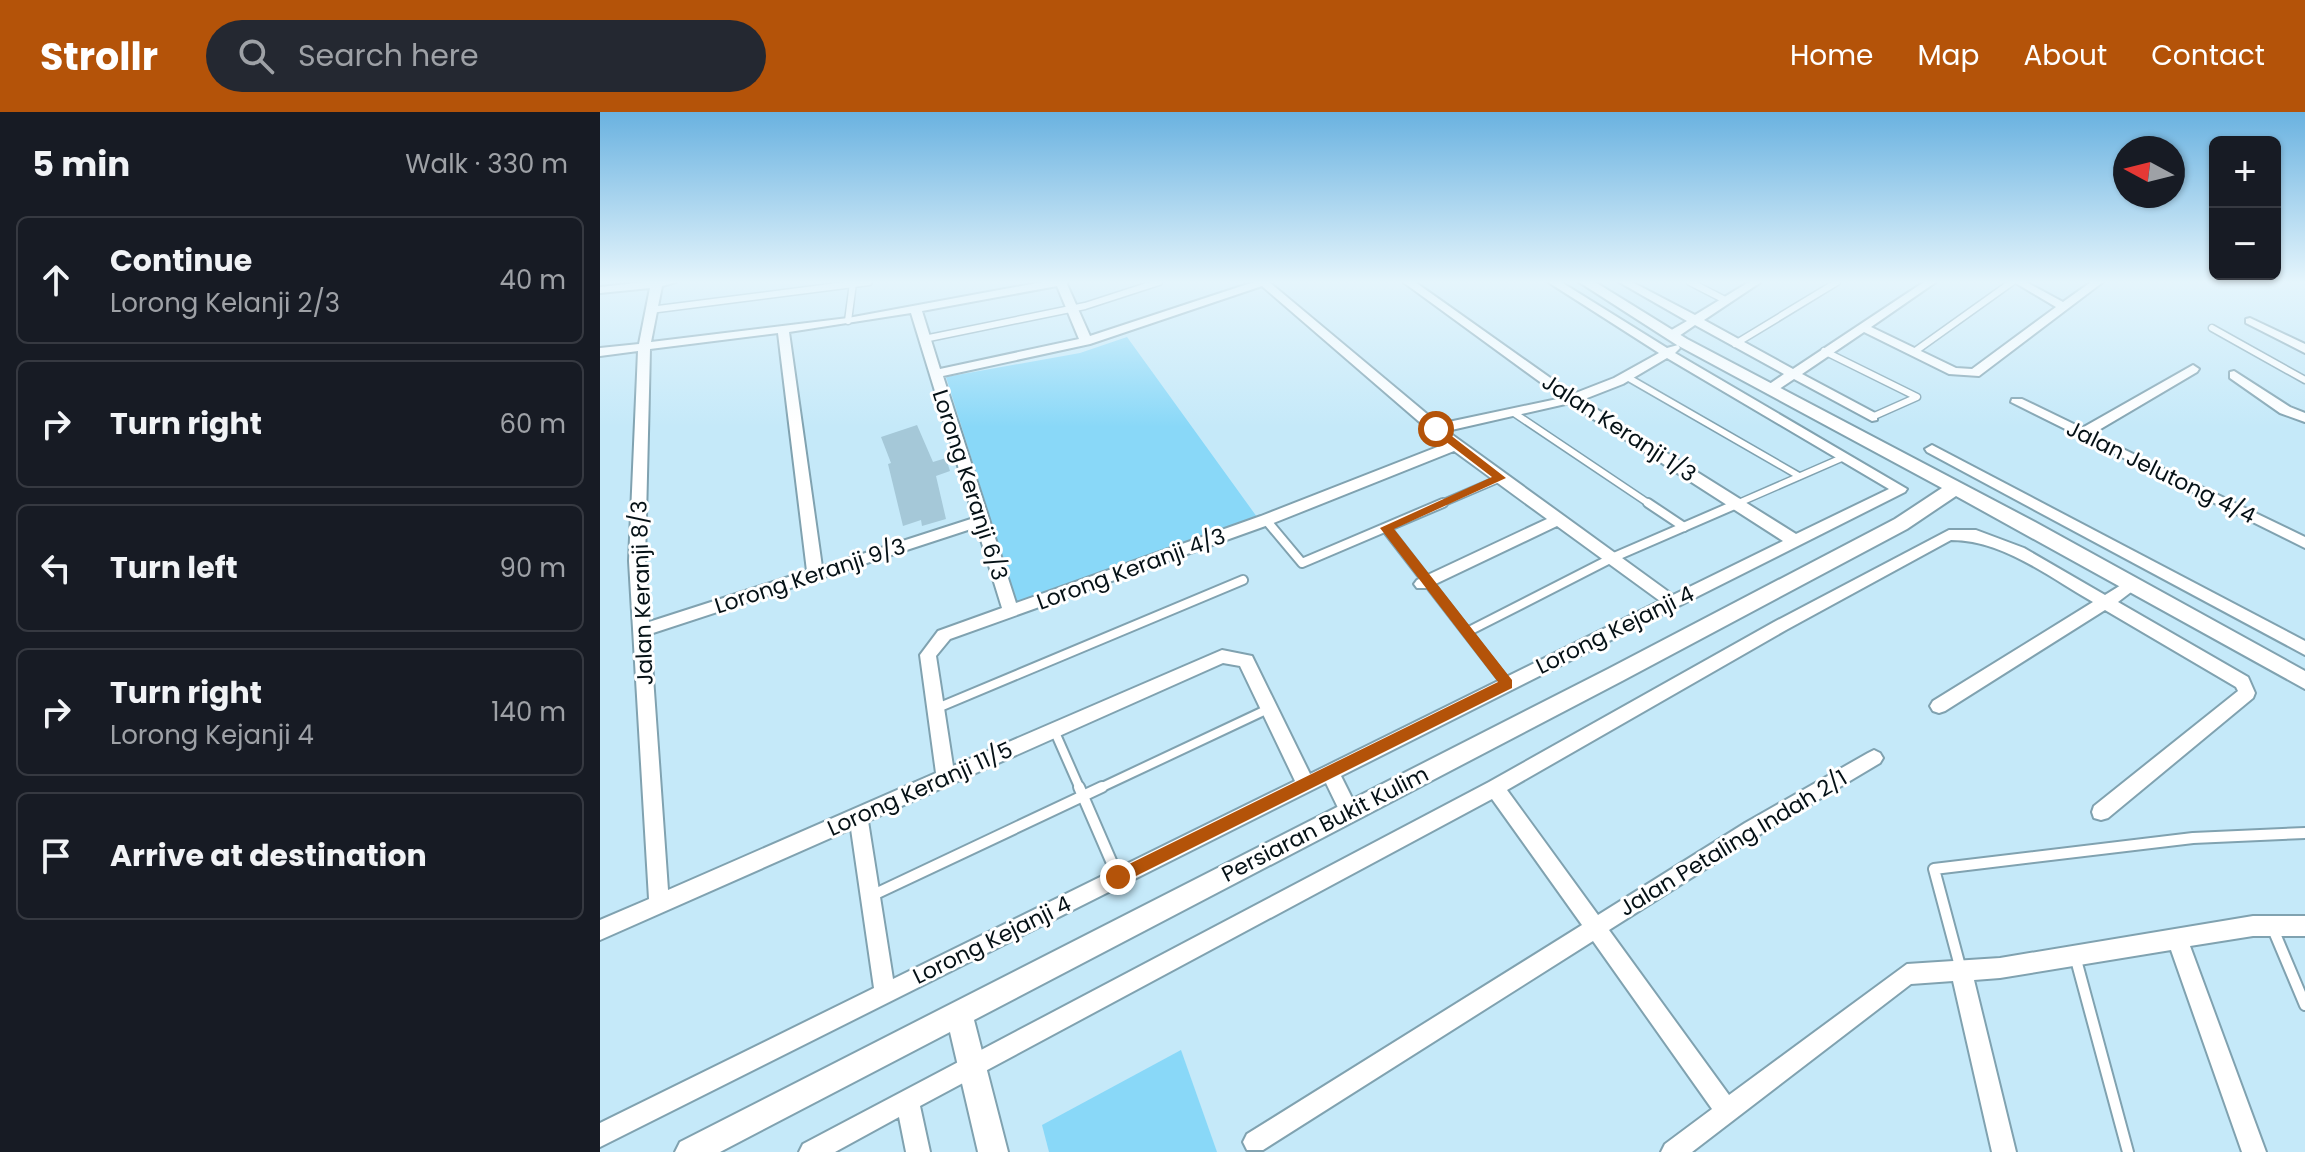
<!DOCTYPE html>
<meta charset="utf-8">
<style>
body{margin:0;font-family:Poppins,sans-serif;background:#242831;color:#f1f3f6}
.controls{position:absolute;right:24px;top:24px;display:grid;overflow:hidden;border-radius:12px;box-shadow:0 2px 6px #0004}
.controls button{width:72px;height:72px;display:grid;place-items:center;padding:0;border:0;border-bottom:2px solid #363941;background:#171b24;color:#f1f3f6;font:40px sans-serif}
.compass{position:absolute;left:1513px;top:24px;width:72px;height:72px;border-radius:50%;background:#171b24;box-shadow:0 2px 6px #0004;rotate:277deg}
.stop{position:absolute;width:24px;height:24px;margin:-18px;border:6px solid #b45309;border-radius:50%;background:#fff}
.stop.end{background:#b45309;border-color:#fff;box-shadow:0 2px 8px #0008}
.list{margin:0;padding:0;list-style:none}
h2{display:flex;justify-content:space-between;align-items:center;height:104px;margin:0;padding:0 32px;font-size:34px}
h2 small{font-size:26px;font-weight:400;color:#9ea1a6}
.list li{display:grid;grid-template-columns:52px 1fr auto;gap:24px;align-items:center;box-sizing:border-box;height:128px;margin:0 16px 16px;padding:0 16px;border:2px solid #363941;border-radius:12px}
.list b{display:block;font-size:30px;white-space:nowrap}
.list p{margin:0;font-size:26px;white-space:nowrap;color:#9ea1a6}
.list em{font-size:26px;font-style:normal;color:#9ea1a6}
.icon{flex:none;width:44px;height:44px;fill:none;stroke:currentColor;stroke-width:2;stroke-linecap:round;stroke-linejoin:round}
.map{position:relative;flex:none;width:1705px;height:1040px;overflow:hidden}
header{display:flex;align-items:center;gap:48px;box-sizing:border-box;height:112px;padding:0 40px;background:#b45309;color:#fff}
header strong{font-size:38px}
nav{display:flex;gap:44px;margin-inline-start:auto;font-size:28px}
.search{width:560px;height:72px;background:#242831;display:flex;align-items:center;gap:20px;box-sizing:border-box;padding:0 28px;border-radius:44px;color:#9ea1a6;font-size:30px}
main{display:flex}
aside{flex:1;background:#171b24}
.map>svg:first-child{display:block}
</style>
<header>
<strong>Strollr</strong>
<div class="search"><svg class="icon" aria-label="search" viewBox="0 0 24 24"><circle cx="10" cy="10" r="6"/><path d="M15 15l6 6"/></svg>Search here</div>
<nav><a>Home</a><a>Map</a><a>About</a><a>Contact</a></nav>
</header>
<main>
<aside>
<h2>5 min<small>Walk · 330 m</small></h2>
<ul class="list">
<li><svg class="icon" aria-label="ahead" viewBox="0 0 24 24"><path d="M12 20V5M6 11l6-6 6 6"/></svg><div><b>Continue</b><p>Lorong Kelanji 2/3</p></div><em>40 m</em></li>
<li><svg class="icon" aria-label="right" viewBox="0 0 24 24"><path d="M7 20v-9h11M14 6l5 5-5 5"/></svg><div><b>Turn right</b></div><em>60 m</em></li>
<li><svg class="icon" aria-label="left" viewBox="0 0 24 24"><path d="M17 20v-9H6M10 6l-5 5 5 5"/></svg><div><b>Turn left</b></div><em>90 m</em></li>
<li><svg class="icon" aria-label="right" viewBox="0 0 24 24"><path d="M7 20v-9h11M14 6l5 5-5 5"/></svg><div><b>Turn right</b><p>Lorong Kejanji 4</p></div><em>140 m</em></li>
<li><svg class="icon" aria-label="arrive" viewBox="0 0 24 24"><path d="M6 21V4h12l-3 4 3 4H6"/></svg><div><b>Arrive at destination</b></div></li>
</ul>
</aside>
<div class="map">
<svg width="1705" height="1040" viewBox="0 0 1705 1040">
<rect width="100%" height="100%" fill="#c5e9f9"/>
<!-- green -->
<g fill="#89d8f8">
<path d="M527 225 657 405 418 495 346 265 480 241Z"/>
<path d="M581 938 617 1040H449L442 1013Z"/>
</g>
<!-- building -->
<path fill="#a5c8d8" d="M317 313 333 350 346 346 350 359 336 364 346 407 322 414 321 408 303 414 288 352 291 351 281 325Z"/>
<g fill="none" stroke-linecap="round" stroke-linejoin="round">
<defs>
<g id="service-far2">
<path d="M1090 170 1125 188"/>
<path d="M50 198 269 170"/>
<path d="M248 209 253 171"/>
<path d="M1612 216 1705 268"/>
<path d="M324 227 485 194 559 170"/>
<path d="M1135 232 1237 170"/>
<path d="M1224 239 1317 285 1272 305"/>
<path d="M1314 240 1412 170"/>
<path d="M1027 265 1199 364"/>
<path d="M914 301 1051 393"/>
<path d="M838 393 901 366"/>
<path d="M1134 393 1244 345"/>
</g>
<g id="service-far1">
<path d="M1048 391 1084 415"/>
<path d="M666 408 702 451 843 391"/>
<path d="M786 416 907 572"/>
<path d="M867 520 1012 446 1139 391"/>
<path d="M335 597 643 468"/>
<path d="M454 618 480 677"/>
<path d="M498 677 668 597"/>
</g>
<g id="service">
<path d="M479 675 518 765"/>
<path d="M271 784 502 675"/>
<path d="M1673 817 1705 893"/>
<path d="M1475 844 1528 1040"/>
<path d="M1361 858 1334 757 1593 726 1705 721"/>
</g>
<g id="minor">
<path d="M45 170H76L62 174 51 230 248 206 443 170H466L490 224 654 170H669L839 312 962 286 803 170H815L973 282 1014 266 1059 241 948 170H961L1067 236 1078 233 1080 236 1075 241 1307 377 1305 380 741 664 758 698 756 704 749 706 742 704 726 671 0 1035V1011L274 876 251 717 0 828V808L49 787 29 449 38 239 0 244V236L39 232 50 176 0 181V175ZM457 174 479 227 340 257 322 199ZM662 174 845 332 661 404 416 491 343 264 490 232ZM311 201 374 406 222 455 189 220ZM178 221 207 459 49 510 45 449 50 237ZM1067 246 1289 377 1196 422 982 288 1023 272ZM970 291V292L1183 429 1073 483 847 319ZM854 339 947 407 817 468 814 472 817 476H827L957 414 1060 489 710 662 652 544 622 538 353 654 336 544 350 527 671 412ZM377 415 402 496 338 519 320 543 336 661 68 778 50 522ZM623 551 640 554 695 669 293 867 268 709Z"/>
<path d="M1019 170H1032L1095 203 1149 170H1161L1104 208 1193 257 1324 170H1336L1271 215 1356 256 1372 257 1456 195 1414 170H1426L1463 190 1491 170H1503L1379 264 1349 262 1264 220 1202 262 1277 302V308L1272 309 1194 267 1176 279H1168V273L1184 262 1095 213 1076 226H1068V220L1087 209Z"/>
<path d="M1650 206 1705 232V241L1646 211V207Z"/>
<path d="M1593 253 1599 257 1597 260 1492 322 1705 425V436L1411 290 1412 287H1422L1482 316Z"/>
<path d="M1634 259 1690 295 1705 301V310L1680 301 1630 266V260Z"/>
<path d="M1332 333 1705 529V543L1327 340 1325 337Z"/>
<path d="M1349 418H1376L1424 436 1505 483 1526 470H1536L1539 474 1518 490 1648 565 1655 581 1653 586 1508 706 1501 708 1494 706 1492 700 1494 694 1638 579 1636 575 1505 498 1345 599 1339 601 1333 599 1330 594 1333 589 1493 490C1449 465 1403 428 1351 428L1186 518 907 678 998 803 1145 711 1268 641 1274 638 1280 641 1283 646 1280 651 1159 723 1009 818 1129 983 1307 852 1400 846 1653 804H1705V824H1653L1590 834 1666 1040H1642L1571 838 1400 866 1374 868 1416 1040H1392L1353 869 1311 872 1092 1040H1061L1065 1032 1112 997 993 829 663 1038H647L643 1030 647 1022 982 813 892 687 320 994 330 1040H306L299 1005 235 1040H199L203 1032 889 670 1174 510Z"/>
</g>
<path id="tertiary" d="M979 170H995L1087 227 1435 410 1705 559V577L1356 384 1307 417 1022 569 374 908 408 1040H378L350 920 120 1040H75L80 1030 1008 557 1295 407 1342 376 1077 233Z"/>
</defs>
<!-- service-far2 casing -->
<use href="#service-far2" stroke="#80a2b0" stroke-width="9"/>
<!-- service-far1 casing -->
<use href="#service-far1" stroke="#80a2b0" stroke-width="12"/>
<!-- service casing -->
<use href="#service" stroke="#80a2b0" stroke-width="14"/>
<!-- minor casing -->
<use href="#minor" stroke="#80a2b0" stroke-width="4"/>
<!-- tertiary casing -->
<use href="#tertiary" stroke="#80a2b0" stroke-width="4"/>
<!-- service-far2 -->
<use href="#service-far2" stroke="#fff" stroke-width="6"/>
<!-- service-far1 -->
<use href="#service-far1" stroke="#fff" stroke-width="8"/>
<!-- service -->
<use href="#service" stroke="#fff" stroke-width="10"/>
<!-- minor -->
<use href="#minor" fill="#fff" fill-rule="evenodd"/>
<!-- tertiary -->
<use href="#tertiary" fill="#fff" fill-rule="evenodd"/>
</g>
<!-- sky -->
<linearGradient id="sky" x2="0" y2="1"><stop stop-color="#6ab2e0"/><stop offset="0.54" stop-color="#e5f5fc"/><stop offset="1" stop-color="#e5f5fc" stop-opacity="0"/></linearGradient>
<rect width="1705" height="315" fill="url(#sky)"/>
<!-- route -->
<path fill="#b45309" d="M832 315H840L906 366 794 417 912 568V576L524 770H513V760L898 570 780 416 892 365 832 319Z"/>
<g text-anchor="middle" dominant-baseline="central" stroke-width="6" stroke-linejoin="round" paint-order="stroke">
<!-- street labels -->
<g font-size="22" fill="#051116" stroke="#fff">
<text transform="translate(1019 316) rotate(33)">Jalan Keranji 1/3</text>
<text transform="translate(1561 360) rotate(26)">Jalan Jelutong 4/4</text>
<text transform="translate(370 373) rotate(72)">Lorong Keranji 6/3</text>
<text transform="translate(531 457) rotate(-20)">Lorong Keranji 4/3</text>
<text transform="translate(210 464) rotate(-18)">Lorong Keranji 9/3</text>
<text transform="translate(42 481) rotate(-92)">Jalan Keranji 8/3</text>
<text transform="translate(1015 518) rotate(-26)">Lorong Kejanji 4</text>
<text transform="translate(320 677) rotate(-24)">Lorong Keranji 11/5</text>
<text transform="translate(725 712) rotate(-27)">Persiaran Bukit Kulim</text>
<text transform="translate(1133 731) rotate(-31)">Jalan Petaling Indah 2/1</text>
<text transform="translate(392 828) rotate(-26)">Lorong Kejanji 4</text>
</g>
</g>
</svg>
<div class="controls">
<button>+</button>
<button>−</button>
</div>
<svg class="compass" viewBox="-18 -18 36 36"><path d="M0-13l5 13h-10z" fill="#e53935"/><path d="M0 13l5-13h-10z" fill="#9ea1a6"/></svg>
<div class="stop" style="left:836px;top:317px"></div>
<div class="stop end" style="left:518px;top:765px"></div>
</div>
</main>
